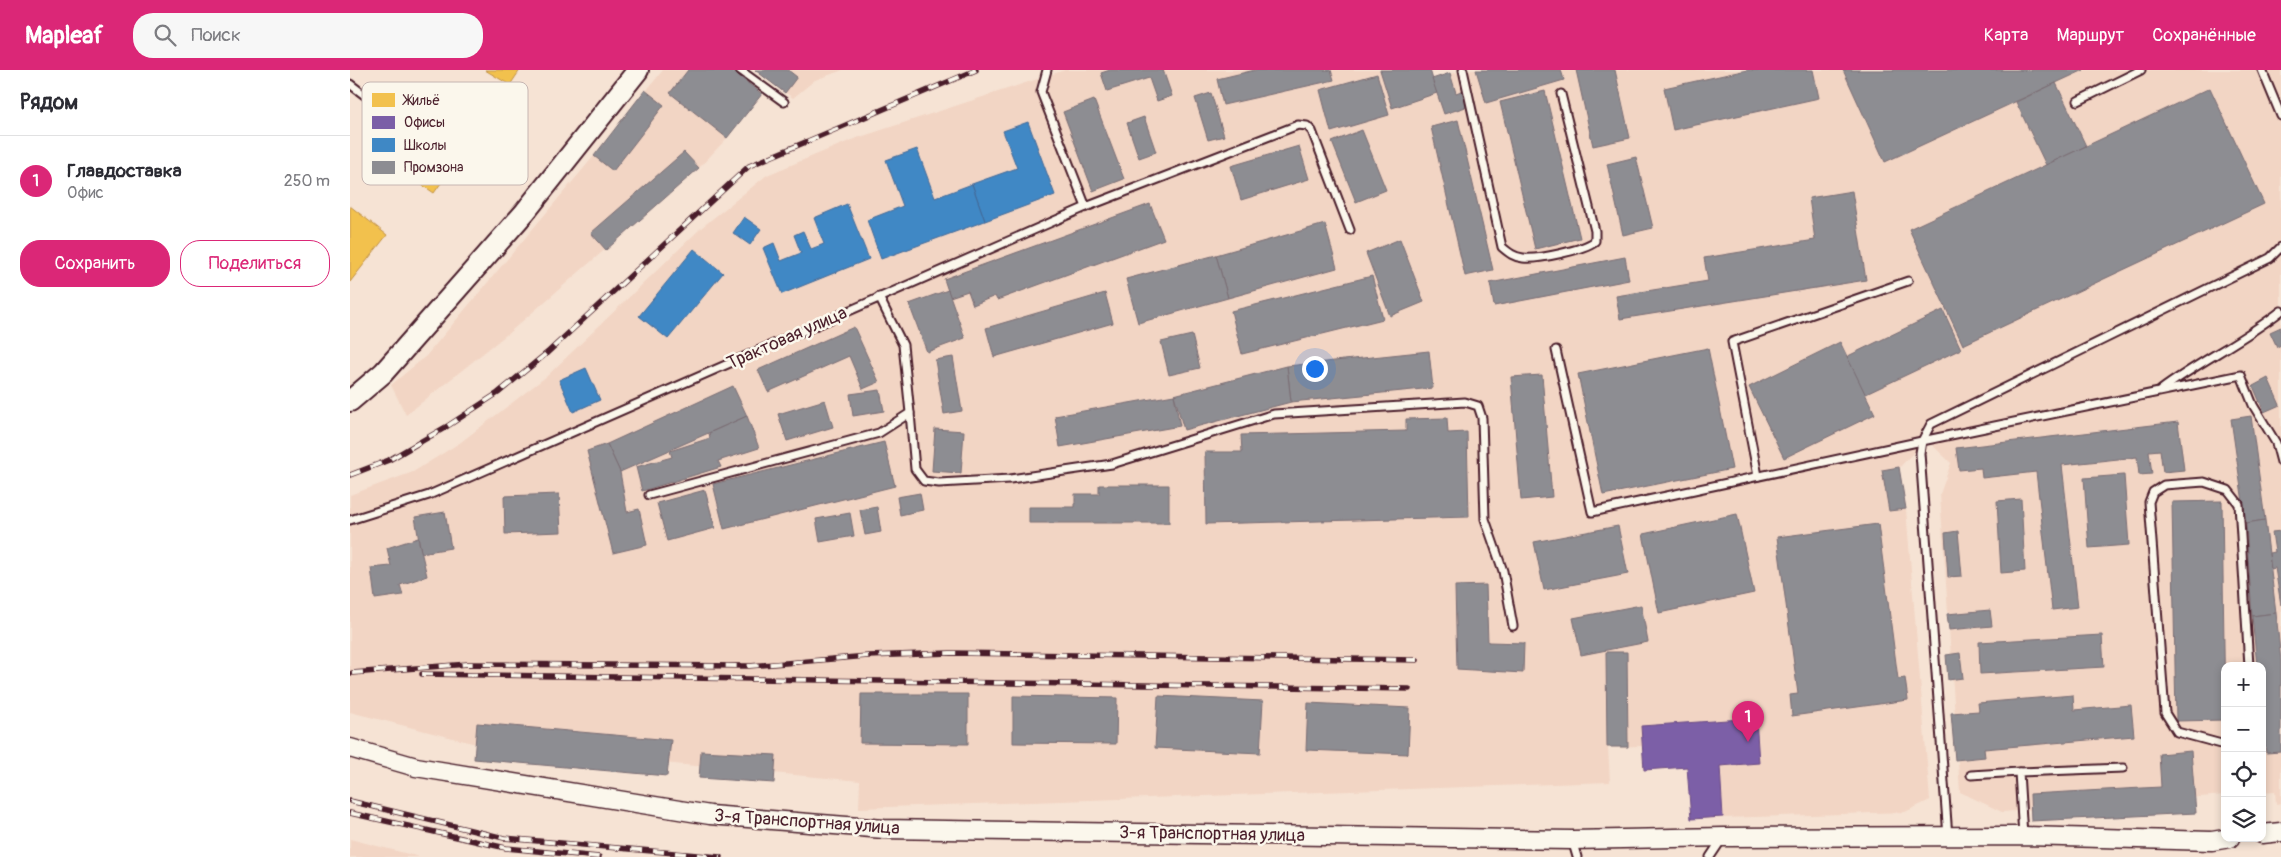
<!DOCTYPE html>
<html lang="ru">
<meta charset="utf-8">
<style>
body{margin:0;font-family:Pangolin,sans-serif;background:#f7f7f7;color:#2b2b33}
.controls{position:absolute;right:15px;bottom:15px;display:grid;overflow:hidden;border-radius:10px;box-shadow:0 2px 8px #0003}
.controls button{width:45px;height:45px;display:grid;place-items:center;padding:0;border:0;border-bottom:1px solid #e1e1e2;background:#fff;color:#2b2b33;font:25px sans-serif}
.you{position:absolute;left:964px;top:298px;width:18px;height:18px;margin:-12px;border:4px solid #fff;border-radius:50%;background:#1a73e8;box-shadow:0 0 0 8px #1a73e833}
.badge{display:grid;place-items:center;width:32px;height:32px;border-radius:50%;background:#db2777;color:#fff;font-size:16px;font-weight:700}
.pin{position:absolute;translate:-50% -41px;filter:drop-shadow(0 1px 2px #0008)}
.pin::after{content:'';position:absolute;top:26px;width:18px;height:15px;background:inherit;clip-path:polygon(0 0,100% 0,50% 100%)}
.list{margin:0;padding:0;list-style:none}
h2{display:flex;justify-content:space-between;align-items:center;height:65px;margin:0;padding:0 20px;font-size:21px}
h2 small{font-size:16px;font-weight:400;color:#7c7c81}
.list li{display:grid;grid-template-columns:32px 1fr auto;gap:15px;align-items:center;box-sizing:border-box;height:90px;padding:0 20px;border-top:1px solid #e1e1e2}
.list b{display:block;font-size:19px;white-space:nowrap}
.list p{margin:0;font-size:16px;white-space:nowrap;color:#7c7c81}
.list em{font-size:16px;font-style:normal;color:#7c7c81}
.actions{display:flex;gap:10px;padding:15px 20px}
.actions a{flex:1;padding:11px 0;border:1px solid #db2777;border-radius:20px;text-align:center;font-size:18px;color:#db2777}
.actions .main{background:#db2777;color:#fff}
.icon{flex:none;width:28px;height:28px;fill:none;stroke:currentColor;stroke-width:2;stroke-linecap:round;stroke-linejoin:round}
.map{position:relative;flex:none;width:1931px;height:787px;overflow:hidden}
header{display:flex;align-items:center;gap:30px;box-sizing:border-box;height:70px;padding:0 25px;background:#db2777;color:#fff}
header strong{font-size:24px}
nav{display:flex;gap:28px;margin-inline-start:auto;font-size:18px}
.search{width:350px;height:45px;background:#f7f7f7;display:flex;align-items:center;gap:12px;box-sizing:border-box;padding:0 18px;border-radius:20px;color:#7c7c81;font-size:19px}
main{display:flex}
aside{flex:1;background:#fff}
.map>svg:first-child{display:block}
</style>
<header>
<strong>Mapleaf</strong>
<div class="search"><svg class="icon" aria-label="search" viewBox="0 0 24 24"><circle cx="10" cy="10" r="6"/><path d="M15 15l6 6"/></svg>Поиск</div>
<nav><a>Карта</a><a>Маршрут</a><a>Сохранённые</a></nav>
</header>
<main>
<aside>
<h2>Рядом<small></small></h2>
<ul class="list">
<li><span class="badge">1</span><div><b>Главдоставка</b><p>Офис</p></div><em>250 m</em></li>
</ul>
<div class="actions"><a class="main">Сохранить</a><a>Поделиться</a></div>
</aside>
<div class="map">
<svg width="1931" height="787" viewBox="0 0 1931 787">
<rect width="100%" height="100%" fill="#f6e3d4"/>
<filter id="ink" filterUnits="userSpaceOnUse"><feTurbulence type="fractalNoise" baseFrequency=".02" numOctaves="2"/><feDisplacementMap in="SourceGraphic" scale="10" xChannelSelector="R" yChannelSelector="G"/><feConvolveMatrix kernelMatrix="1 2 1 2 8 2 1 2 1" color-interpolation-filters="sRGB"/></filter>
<g filter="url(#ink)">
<!-- built -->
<g fill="#f2d5c4">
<path d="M313 0H381L412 24 377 68 349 98 161 261 56 345 41 315 76 286 244 86Z"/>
<path d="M405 0H493L465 10 443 28Z"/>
<path d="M715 0H1080L1083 9 1115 0H1931V733L1926 734 1925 721 1912 722V596H1875V725L1652 742 1610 722 1590 424 1601 393 1576 369 1549 398 1556 439 1580 730 1555 742 1341 749 1337 697 1294 700 1292 676 1258 677 1260 712 509 738 510 711 138 677 0 642V425L63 402 111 372 197 306 351 158 417 105 504 69Z"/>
<path d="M0 769 70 787H0Z"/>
</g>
<!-- homes -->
<g fill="#f2c14e" stroke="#c09044">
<path d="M135 0H170L160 15Z"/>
<path d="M113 20 142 40 84 123 55 103Z"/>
<path d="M0 136 37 165 0 212Z"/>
</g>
<!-- offices -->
<path fill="#7b5ea7" stroke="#6c4b82" d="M1406 648 1409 693 1370 696 1373 747 1341 749 1337 697 1294 700 1291 656Z"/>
<!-- schools -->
<g fill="#3f88c5" stroke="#426897">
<path d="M678 52 705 125 635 151 622 114 667 98 653 61Z"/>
<path d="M567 79 585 128 622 114 635 151 531 189 517 150 553 136 536 90Z"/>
<path d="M497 134 519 189 432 224 413 178 424 173 431 191 451 183 444 165 453 161 461 179 474 174 464 148Z"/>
<path d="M394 147 411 159 400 175 383 163Z"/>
<path d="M344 179 373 203 318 269 289 246Z"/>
<path d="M236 298 250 330 223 342 209 310Z"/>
</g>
<!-- industry -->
<g fill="#8d8d92" stroke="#796c73">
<path d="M338 0H381L412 24 377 68 320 23Z"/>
<path d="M405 0H438L447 7 435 23Z"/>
<path d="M760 0H813L822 26 807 31 799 8 757 21 751 3Z"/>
<path d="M905 0H981L984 10 873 35 867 9Z"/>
<path d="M1030 0H1080L1087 23 1042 38Z"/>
<path d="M1126 0H1211L1214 10 1136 33Z"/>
<path d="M1226 0H1265L1280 68 1243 76Z"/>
<path d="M1397 0H1463L1469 28 1323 60 1314 18Z"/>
<path d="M1493 0H1734L1535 92Z"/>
<path d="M1100 3 1106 23 1114 20 1119 36 1094 44 1082 9Z"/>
<path d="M1027 4 1039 45 981 62 970 20Z"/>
<path d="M1706 13 1736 76 1696 95 1666 32Z"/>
<path d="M1860 18 1914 134 1613 275 1559 159Z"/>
<path d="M295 20 314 35 263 101 244 86Z"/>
<path d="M1195 21 1230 168 1185 179 1150 32Z"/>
<path d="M861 23 874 66 858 70 845 28Z"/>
<path d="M744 30 774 109 743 121 713 42Z"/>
<path d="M794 47 806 82 789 88 777 53Z"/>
<path d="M1108 50 1143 200 1115 206 1081 57Z"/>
<path d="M1012 60 1036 120 1006 132 982 72Z"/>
<path d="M949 76 959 109 891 130 881 96Z"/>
<path d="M334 82 349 98 256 180 241 163Z"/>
<path d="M1286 87 1303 158 1273 165 1257 94Z"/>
<path d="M1502 121 1516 210 1270 249 1266 226 1358 211 1354 188 1465 170 1459 128Z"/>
<path d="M800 134 814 169 647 230 645 226 623 235 618 221 600 227 594 209Z"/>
<path d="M975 154 987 198 878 228 866 185Z"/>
<path d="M1050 169 1074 232 1040 246 1016 183Z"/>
<path d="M866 185 878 228 788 253 776 209Z"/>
<path d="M1275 187 1279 210 1144 236 1140 213Z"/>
<path d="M1022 206 1033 249 892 284 881 241Z"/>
<path d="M598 220 615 268 577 282 559 234Z"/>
<path d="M755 223 763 253 644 287 636 258Z"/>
<path d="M1593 240 1611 279 1514 325 1496 287Z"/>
<path d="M504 257 529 312 513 319 499 286 418 322 408 300Z"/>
<path d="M1931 257V275L1927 277 1920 262Z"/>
<path d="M842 265 850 298 819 305 811 272Z"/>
<path d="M1490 272 1525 344 1434 388 1399 317Z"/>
<path d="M1358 278 1382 399 1253 425 1228 304Z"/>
<path d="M1079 281 1083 318 941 332 937 296Z"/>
<path d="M603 287 612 341 594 344 585 290Z"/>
<path d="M937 296 941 332 834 360 824 325Z"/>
<path d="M1192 305 1202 427 1171 430 1161 307Z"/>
<path d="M1918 308 1930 335 1914 342 1903 316Z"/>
<path d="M383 316 397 346 270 402 257 374Z"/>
<path d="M530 320 534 341 503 346 500 324Z"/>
<path d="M824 325 830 356 710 377 705 346Z"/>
<path d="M475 330 483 357 437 371 428 344Z"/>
<path d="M397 346 409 378 368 391 371 397 292 421 286 397 322 387 320 381 360 368 359 363Z"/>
<path d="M1901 346 1915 450 1896 453 1881 349Z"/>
<path d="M1097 348 1098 363 1117 362 1119 447 856 454 855 382H892L891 365 1056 361V349Z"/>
<path d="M1828 352 1834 400 1813 402 1810 380 1799 381 1802 404 1789 405 1787 387 1712 395 1728 537 1702 540 1686 402 1632 408 1631 398 1609 400 1606 378Z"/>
<path d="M585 359 614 361 611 403 582 401Z"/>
<path d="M534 372 545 416 374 459 363 414Z"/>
<path d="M257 374 270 402 277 442 289 439 297 475 263 483 237 381Z"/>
<path d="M1549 397 1556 439 1539 441 1532 400Z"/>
<path d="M1774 405 1779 475 1739 478 1734 408Z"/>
<path d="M749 415H819V453H679V437H725V424H749Z"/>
<path d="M355 420 365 458 317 471 307 433Z"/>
<path d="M570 423 573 440 550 445 547 427Z"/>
<path d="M209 424 211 462 155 464 154 426Z"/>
<path d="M1671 429 1675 501 1651 503 1647 431Z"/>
<path d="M1872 431 1875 650 1826 651 1822 432Z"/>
<path d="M527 437 531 462 515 465 510 440Z"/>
<path d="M95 442 101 478 71 483 65 447Z"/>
<path d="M500 443 504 466 470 472 466 449Z"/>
<path d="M1387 444 1404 523 1309 543 1293 464Z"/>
<path d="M1915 450 1926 543 1902 546 1896 453Z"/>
<path d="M1528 454 1548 609 1555 608 1558 630 1442 646 1440 625 1448 624 1427 467Z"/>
<path d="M1268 456 1278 504 1194 520 1184 472Z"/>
<path d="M1608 461 1612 506 1598 507 1595 463Z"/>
<path d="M1931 461V535L1925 498 1921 499 1919 483 1925 482 1922 462Z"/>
<path d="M68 468 77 506 50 515 53 525 25 529 21 498 41 496 37 478Z"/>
<path d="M1136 515 1138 572 1174 573 1173 603 1107 599 1105 516Z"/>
<path d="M1291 535 1298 572 1231 585 1223 548Z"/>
<path d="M1640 540 1642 556 1599 560 1597 544Z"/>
<path d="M1926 543 1931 591V682L1916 683 1912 645V596H1907L1902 546Z"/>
<path d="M1752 565 1754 597 1630 604 1629 572Z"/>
<path d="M1256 582H1277L1278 677H1257Z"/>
<path d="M1610 583 1613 608 1598 610 1596 585Z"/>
<path d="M511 624H618V674L510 673Z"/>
<path d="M1723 625 1724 640 1781 635 1784 666 1634 679 1635 687 1605 690 1601 643 1629 641 1628 633Z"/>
<path d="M663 626 767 628 766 674 663 673Z"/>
<path d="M808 626 913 631 910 683 805 678Z"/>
<path d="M958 633 1060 638 1058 684 956 680Z"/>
<path d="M127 653 321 670 317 706 124 689Z"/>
<path d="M351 681 426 685 424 713 349 708Z"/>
<path d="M1841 681 1846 743 1681 751 1680 724 1811 717 1809 684Z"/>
</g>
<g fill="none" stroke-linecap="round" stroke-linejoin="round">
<defs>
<g id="service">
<path d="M390 0 434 32"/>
<path d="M1113 0 1152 177C1159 183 1164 187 1173 188 1187 190 1234 180 1245 171V161L1211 24"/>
<path d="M1912 0 1931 46"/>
<path d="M0 14 25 33"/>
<path d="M1728 31 1791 0"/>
<path d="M736 137 948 55 957 56 962 61 1000 160"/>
<path d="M1206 280 1242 442 1572 371 1891 305 1903 335 1926 373 1931 392"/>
<path d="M1811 320C1850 291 1893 271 1931 241"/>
<path d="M560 343 565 399 574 411 589 413 660 409 762 394 924 344 1115 332 1128 336 1132 348 1135 449 1153 501 1163 556"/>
<path d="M1408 406 1382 272 1558 211"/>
<path d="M299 425 529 363 560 343 553 275 529 227"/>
<path d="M0 450 79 425 736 137 691 22 697 0"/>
<path d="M1875 675 1827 662 1815 643 1799 432 1803 422 1814 415 1854 412 1878 420 1889 434 1899 596"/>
<path d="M1621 705 1669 702"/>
<path d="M1673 766 1669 702 1773 698"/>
<path d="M1598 767 1570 383 1572 371 1581 354 1920 188 1931 177"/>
<path d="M1222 770 1227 787"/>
<path d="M1360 787 1372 769"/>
</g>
<g id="tertiary">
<path d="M0 678 66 697 360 745 534 759 1222 770 1374 767 1673 766 1862 771 1880 768"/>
<path d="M1912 764 1931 762"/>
</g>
<path id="secondary" d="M0 331 33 303 175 142 288 0"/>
</defs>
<!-- service casing -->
<use href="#service" stroke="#4a1f2b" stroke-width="11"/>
<!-- tertiary casing -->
<use href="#tertiary" stroke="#4a1f2b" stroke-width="21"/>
<!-- secondary casing -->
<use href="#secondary" stroke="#4a1f2b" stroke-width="24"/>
<!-- service -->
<use href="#service" stroke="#fbf7ec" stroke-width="7"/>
<!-- tertiary -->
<use href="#tertiary" stroke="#fbf7ec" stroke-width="18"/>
<!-- secondary -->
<use href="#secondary" stroke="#fbf7ec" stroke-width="20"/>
<defs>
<g id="rail">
<path d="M0 405 39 390 96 357 148 323 197 283 399 96 626 0"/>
<path d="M2 603 118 594 399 596 518 586 600 583 1067 590"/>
<path d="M72 604 1059 619"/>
<path d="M0 731 154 768 370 787"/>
<path d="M0 743 156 778 249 787"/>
</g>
</defs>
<!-- rail casing -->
<use href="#rail" stroke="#4a1f2b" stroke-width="5.5"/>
<!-- rail -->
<use href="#rail" stroke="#fbf7ec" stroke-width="4" stroke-dasharray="11" stroke-linecap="butt"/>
</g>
</g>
<g text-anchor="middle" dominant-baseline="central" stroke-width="5" stroke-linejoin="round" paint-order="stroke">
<!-- street labels -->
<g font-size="18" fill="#4a1f2b" stroke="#fbf7ec">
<text transform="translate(437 268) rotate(-24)">Трактовая улица</text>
<text transform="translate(457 752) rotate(4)">3-я Транспортная улица</text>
<text transform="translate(862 764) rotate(1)">3-я Транспортная улица</text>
</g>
</g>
<!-- legend -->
<rect x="12" y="12" width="166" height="103" rx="8" fill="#fbf7ec" stroke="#c6b6b2" stroke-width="1"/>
<rect x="22" y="23" width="23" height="14" fill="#f2c14e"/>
<rect x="22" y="46" width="23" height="13" fill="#7b5ea7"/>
<rect x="22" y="68" width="23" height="14" fill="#3f88c5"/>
<rect x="22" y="91" width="23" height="13" fill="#8d8d92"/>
<g font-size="14" fill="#4a1f2b">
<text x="54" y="35">Жильё</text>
<text x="54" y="57">Офисы</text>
<text x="54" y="80">Школы</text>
<text x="54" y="102">Промзона</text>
</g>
</svg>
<div class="controls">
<button>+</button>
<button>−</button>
<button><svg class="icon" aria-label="locate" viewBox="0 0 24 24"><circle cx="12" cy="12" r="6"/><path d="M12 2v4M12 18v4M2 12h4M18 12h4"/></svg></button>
<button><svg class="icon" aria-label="layers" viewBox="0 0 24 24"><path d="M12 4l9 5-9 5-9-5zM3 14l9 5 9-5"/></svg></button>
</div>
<div class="you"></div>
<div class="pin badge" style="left:1398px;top:672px">1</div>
</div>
</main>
